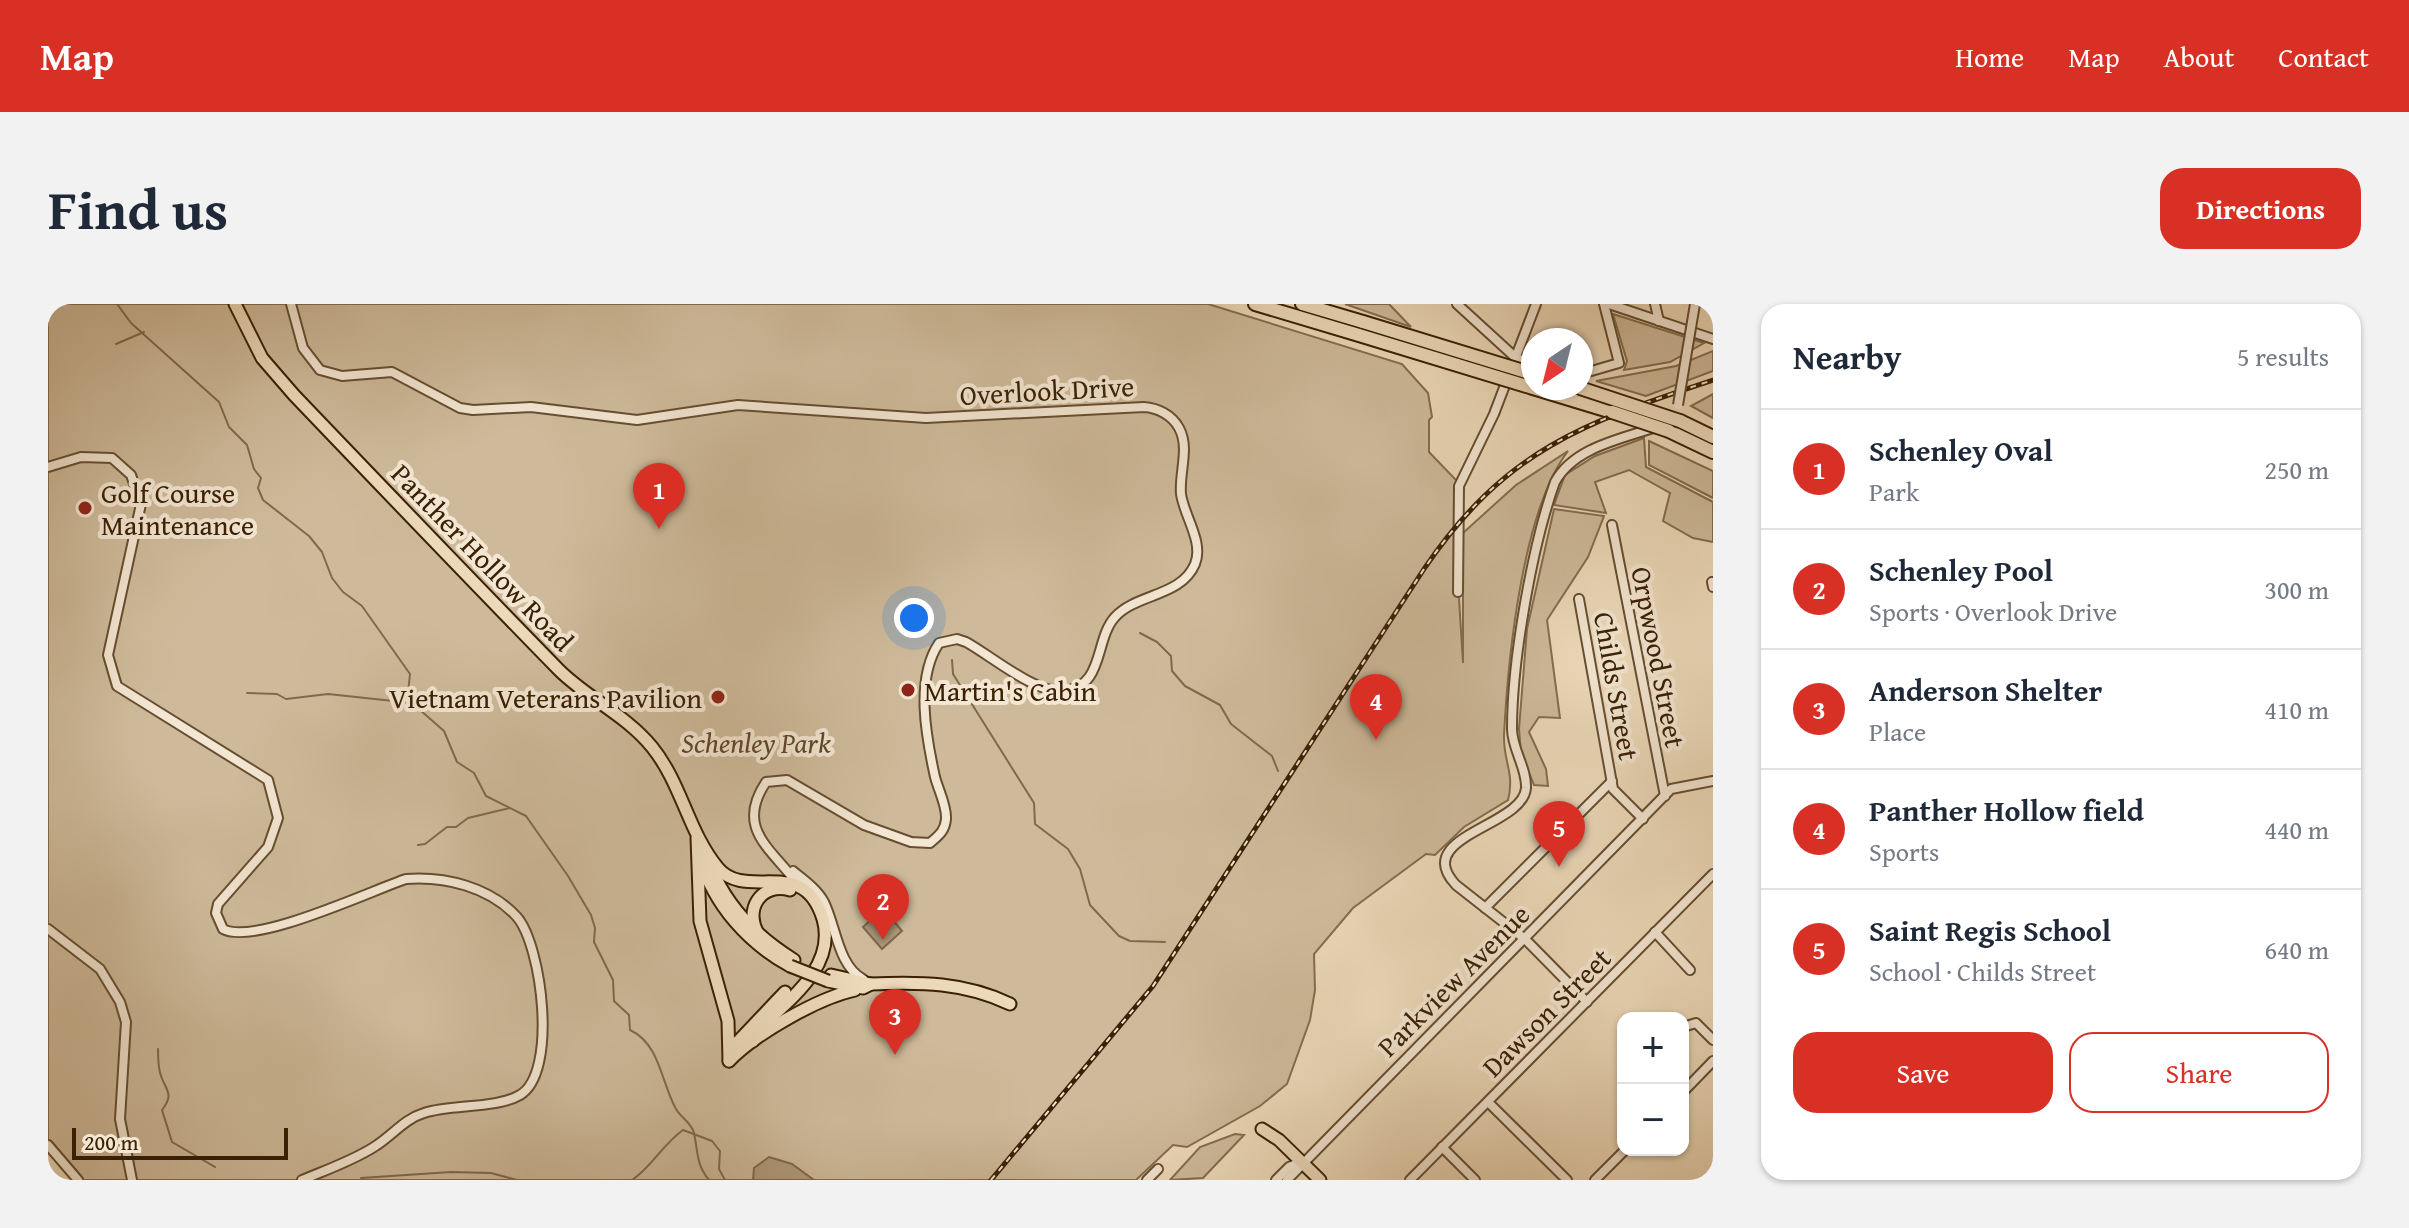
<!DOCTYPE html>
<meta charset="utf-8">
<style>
body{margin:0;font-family:"Gentium Book Plus",serif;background:#f2f2f3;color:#1f2937}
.controls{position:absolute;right:24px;bottom:24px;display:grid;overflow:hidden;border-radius:16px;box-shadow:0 2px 6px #0004}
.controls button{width:72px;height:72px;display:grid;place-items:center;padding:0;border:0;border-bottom:2px solid #e0e1e3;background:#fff;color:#1f2937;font:40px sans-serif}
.compass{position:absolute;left:1473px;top:24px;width:72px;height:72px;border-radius:50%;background:#fff;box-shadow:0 2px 6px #0004;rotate:215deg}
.scale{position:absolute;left:24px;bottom:20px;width:216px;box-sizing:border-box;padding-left:8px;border:4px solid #3a2004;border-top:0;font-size:22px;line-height:28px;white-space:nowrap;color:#3a2004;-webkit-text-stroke:6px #f3e6d2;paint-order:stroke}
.you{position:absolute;left:866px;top:314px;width:28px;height:28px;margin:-20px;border:6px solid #fff;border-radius:50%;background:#1a73e8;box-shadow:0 0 0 12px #1a73e833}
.badge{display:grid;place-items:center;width:52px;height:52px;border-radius:50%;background:#d93025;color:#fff;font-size:26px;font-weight:700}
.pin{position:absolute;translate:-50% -66px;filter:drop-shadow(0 2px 4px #0008)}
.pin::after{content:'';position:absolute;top:42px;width:28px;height:24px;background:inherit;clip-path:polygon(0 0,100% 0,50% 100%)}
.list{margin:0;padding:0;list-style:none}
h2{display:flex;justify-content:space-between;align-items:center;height:104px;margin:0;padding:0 32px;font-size:34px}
h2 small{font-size:26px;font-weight:400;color:#747a83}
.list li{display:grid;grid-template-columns:52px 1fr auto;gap:24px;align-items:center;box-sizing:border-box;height:120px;padding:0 32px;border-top:2px solid #e0e1e3}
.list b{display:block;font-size:30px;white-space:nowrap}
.list p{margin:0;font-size:26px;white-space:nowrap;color:#747a83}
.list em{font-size:26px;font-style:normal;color:#747a83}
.actions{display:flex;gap:16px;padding:24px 32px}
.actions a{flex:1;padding:18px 0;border:2px solid #d93025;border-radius:24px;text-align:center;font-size:28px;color:#d93025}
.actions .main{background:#d93025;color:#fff}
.map{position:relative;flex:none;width:1665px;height:876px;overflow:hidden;border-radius:24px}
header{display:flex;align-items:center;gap:48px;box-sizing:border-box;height:112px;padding:0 40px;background:#d93025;color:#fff}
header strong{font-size:38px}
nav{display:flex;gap:44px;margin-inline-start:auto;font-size:28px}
.intro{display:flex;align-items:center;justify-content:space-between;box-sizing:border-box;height:192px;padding:0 48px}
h1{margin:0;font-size:56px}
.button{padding:20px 36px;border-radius:24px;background:#d93025;color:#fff;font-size:28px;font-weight:700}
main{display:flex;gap:48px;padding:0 48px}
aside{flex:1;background:#fff;border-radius:24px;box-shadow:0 2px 6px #0004}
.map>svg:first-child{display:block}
</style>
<header>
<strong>Map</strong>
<nav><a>Home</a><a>Map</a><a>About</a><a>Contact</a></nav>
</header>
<div class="intro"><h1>Find us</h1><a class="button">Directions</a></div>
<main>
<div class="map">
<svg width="1665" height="876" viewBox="0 0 1665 876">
<rect width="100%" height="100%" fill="#ecd9b9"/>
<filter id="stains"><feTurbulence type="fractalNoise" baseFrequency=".0025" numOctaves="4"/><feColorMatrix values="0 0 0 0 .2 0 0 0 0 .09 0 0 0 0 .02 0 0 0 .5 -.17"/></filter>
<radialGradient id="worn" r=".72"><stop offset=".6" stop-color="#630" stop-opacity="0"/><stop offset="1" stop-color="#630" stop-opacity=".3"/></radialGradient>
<!-- green -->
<g fill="#ceba9a" stroke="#846d4f" stroke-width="2">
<path d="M0 0H1160L1354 60 1380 89 1384 113 1381 116V148L1409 177 1406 213 1415 359V229L1468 181 1520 147C1474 207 1460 355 1456 431 1455 457 1467 469 1460 496L1416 523 1387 551 1378 550 1305 604 1266 650 1267 686 1262 716 1239 780 1212 802 1139 843 1125 841 1088 876H28L0 841Z"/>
<path d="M1297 0H1341L1363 23Z"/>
<path d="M1565 10 1656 39 1622 58 1576 66 1579 57Z"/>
<path d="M1665 47V67L1598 92 1548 77 1628 62Z"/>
<path d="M1665 90V114L1643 102Z"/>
<path d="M1596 134 1598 163 1665 198V238L1645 234 1615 217 1622 189 1581 166 1547 178 1558 209 1506 201 1517 171 1547 152Z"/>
<path d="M1601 137 1665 167V194L1601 161Z"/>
<path d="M1506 205 1556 212 1540 253 1499 316 1512 414 1491 413 1481 428 1498 465 1500 482 1486 481 1473 449 1471 425 1479 325Z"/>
<path d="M1187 830 1196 831 1155 874 1122 876 1152 843Z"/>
</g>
<!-- water -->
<g fill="#af9a7b" stroke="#80694b" stroke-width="2">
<path d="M827 612 836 624 845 616 854 627 834 645 815 623Z"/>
<path d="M721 853 744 860 766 876H705L706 864Z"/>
</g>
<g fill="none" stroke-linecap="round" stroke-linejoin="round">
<!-- stream -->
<g stroke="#80694b" stroke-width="2">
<path d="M69 0 83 19 171 98 181 123 199 141 206 165 213 174 210 184 215 196 261 232 274 248 284 274 295 288 314 302 362 370 360 389 364 399 396 427 409 458 426 469 438 492 478 512 520 572 543 611 547 624 546 638 565 676 566 697 581 711 582 726C612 740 613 778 628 805 633 814 643 818 646 829 650 847 648 861 661 876"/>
<path d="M495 0H519"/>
<path d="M541 0H544"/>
<path d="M68 40 96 28"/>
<path d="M1092 329 1109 338 1123 352 1124 367 1137 382 1172 401 1183 420 1224 452 1230 467"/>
<path d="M904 356 905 370 986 499 987 520 1020 545 1032 565 1042 601 1071 632 1082 637 1117 638"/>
<path d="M199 389 229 390 238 395 280 390 364 399"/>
<path d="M370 541 377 540 399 523H408L420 514 462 504"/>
<path d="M110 745C110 753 110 764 113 772 119 788 126 790 114 806L124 838 167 863"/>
<path d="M313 874 403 868 443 869 469 876"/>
<path d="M584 876C603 864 614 841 635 826L664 837 672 847 671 865 677 876"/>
</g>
<defs>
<g id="minor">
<path d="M243 0 255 44 272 66 294 72 344 68 412 104 425 106 483 103 589 116 690 101 878 114 1096 103C1110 104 1124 111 1131 124 1142 144 1131 168 1133 190 1136 212 1156 238 1147 260 1133 293 1089 289 1067 313 1046 336 1057 383 1015 387 988 390 942 351 918 338L909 335 891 339C867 375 878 432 887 473 890 485 899 502 898 515 897 527 891 531 882 539L863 538 816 521 739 476 718 478C686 526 725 545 751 582"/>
<path d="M1409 0 1468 54 1485 60"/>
<path d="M1561 0 1665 35"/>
<path d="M1607 0 1611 17"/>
<path d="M1533 70 1571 59 1556 0"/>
<path d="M0 163 33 153 64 154 83 171 93 200 60 351 69 382 220 476 230 514 220 543 170 600 168 609 175 625C206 642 322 587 358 575 397 572 442 583 469 613 494 642 510 769 472 791 448 805 403 800 376 809 356 815 344 832 326 843 304 857 278 866 254 876"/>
<path d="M1564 221 1617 492"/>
<path d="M1664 278 1665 283"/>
<path d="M1410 288 1411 182 1446 110 1488 0"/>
<path d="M1531 295 1565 485 1595 515"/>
<path d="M745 567C756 576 769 585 776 598 788 622 790 662 815 675"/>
<path d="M1437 604 1564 477"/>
<path d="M0 625 52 665 72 698 78 718 72 815 84 876"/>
<path d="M1607 628 1642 666"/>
<path d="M1539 698 1477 635 1408 581C1362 532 1475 523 1478 484 1479 464 1464 445 1464 425 1464 357 1484 242 1507 178 1526 143 1574 135 1608 123"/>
<path d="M1635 723 1648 719 1665 736"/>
<path d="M1635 788 1665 757"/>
<path d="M1440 798 1519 876"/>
<path d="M0 841 30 876"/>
<path d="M1394 843 1427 876"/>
<path d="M1099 876 1110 865"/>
<path d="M1228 876 1241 863 1253 858"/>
<path d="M1239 876 1623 485 1665 477"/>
<path d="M1362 876 1665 570"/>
<path d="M1547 876 1577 846"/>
</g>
<g id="major">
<path d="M187 0 214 54 246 91C334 183 422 275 511 366 539 394 578 411 604 443 634 480 640 528 670 564 699 598 755 550 775 615 789 664 738 698 707 728L705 737"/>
<path d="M649 534 652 617 680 717 681 757"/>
<path d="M652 555C667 602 700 639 742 662"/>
<path d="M663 563C679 603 709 633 746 656"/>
<path d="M711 631C695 606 713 578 742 586"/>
<path d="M783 671 823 680"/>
<path d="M780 677 815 684 823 680C873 678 916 678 962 700"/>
<path d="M682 746 737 688"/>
<path d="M681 757C707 730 770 694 807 686"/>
<path d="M1214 825 1231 836 1272 876"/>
</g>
<g id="highway">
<path d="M1207 0 1311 31"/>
<path d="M1254 0 1315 18"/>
<path d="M1485 84 1564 108"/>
<path d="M1632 117 1665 133"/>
<path d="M1621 127 1665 148"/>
</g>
</defs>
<!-- minor casing -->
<use href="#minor" stroke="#664e31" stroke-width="12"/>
<!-- major casing -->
<use href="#major" stroke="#3a2004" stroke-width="15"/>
<!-- highway casing -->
<use href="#highway" stroke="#3a2004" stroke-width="16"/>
<!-- minor -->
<use href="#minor" stroke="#f3e6d2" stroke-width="8"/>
<!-- major -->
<use href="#major" stroke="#ecd9b9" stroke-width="11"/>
<!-- highway -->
<use href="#highway" stroke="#ecd9b9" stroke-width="12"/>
<defs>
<path id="rail" d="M943 876 1105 682 1376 265C1457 146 1535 119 1665 76"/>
</defs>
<!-- rail casing -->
<use href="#rail" stroke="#3a2004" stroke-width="5"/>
<!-- rail -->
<use href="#rail" stroke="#f3e6d2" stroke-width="2" stroke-dasharray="6" stroke-linecap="butt"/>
<defs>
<path id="minor-bridge" d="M1630 101 1647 0"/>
<path id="major-bridge" d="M742 662 780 677"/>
<g id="highway-bridge">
<path d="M1315 18 1485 70"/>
<path d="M1311 31 1485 84"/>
<path d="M1532 84 1632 117"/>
<path d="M1564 108 1621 127"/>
</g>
</defs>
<!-- minor-bridge casing -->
<use href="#minor-bridge" stroke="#664e31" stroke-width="12" stroke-linecap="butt"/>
<!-- major-bridge casing -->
<use href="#major-bridge" stroke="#3a2004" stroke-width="15" stroke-linecap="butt"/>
<!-- highway-bridge casing -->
<use href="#highway-bridge" stroke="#3a2004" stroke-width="16" stroke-linecap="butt"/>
<!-- minor-bridge -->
<use href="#minor-bridge" stroke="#f3e6d2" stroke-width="8"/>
<!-- major-bridge -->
<use href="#major-bridge" stroke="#ecd9b9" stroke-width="11"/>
<!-- highway-bridge -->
<use href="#highway-bridge" stroke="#ecd9b9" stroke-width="12"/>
</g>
<!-- markers -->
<g fill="#8f2418" stroke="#f3e6d2" stroke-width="3">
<circle cx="37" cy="204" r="8"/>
<circle cx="860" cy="386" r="8"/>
<circle cx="670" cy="393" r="8"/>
</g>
<g text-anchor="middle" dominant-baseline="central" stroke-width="8" stroke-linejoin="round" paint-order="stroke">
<!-- street labels -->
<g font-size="28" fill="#3a2004" stroke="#f3e6d2">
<text transform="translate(999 86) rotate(-3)">Overlook Drive</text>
<text transform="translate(435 253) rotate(46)">Panther Hollow Road</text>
<text transform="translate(1611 353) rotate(79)">Orpwood Street</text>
<text transform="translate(1569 382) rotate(80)">Childs Street</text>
<text transform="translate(1405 676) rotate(-45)">Parkview Avenue</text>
<text transform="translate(1498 708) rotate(-45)">Dawson Street</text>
</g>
<!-- poi labels -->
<g font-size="28" fill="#3a2004" stroke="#f3e6d2" text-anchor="start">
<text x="53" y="188">Golf Course<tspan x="53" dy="32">Maintenance</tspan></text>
<text x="876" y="386">Martin's Cabin</text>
<text x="654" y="393" text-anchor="end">Vietnam Veterans Pavilion</text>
</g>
<!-- park labels -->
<g font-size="28" font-style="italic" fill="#5f462a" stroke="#f3e6d2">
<text x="708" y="438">Schenley Park</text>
</g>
</g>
<rect width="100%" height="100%" filter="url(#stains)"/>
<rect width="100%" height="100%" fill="url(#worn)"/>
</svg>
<div class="controls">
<button>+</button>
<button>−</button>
</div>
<svg class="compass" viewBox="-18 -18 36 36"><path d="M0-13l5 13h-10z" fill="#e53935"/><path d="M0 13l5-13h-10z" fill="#747a83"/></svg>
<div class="scale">200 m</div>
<div class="you"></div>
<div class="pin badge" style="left:611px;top:225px">1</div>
<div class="pin badge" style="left:835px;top:636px">2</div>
<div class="pin badge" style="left:847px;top:751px">3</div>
<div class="pin badge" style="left:1328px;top:436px">4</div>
<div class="pin badge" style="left:1511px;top:563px">5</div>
</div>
<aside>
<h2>Nearby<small>5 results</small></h2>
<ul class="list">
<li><span class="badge">1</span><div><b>Schenley Oval</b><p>Park</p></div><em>250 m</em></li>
<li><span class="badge">2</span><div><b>Schenley Pool</b><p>Sports · Overlook Drive</p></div><em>300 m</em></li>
<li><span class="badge">3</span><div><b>Anderson Shelter</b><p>Place</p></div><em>410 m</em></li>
<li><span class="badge">4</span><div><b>Panther Hollow field</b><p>Sports</p></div><em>440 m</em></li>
<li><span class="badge">5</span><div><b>Saint Regis School</b><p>School · Childs Street</p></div><em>640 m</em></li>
</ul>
<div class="actions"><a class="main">Save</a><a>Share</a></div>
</aside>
</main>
